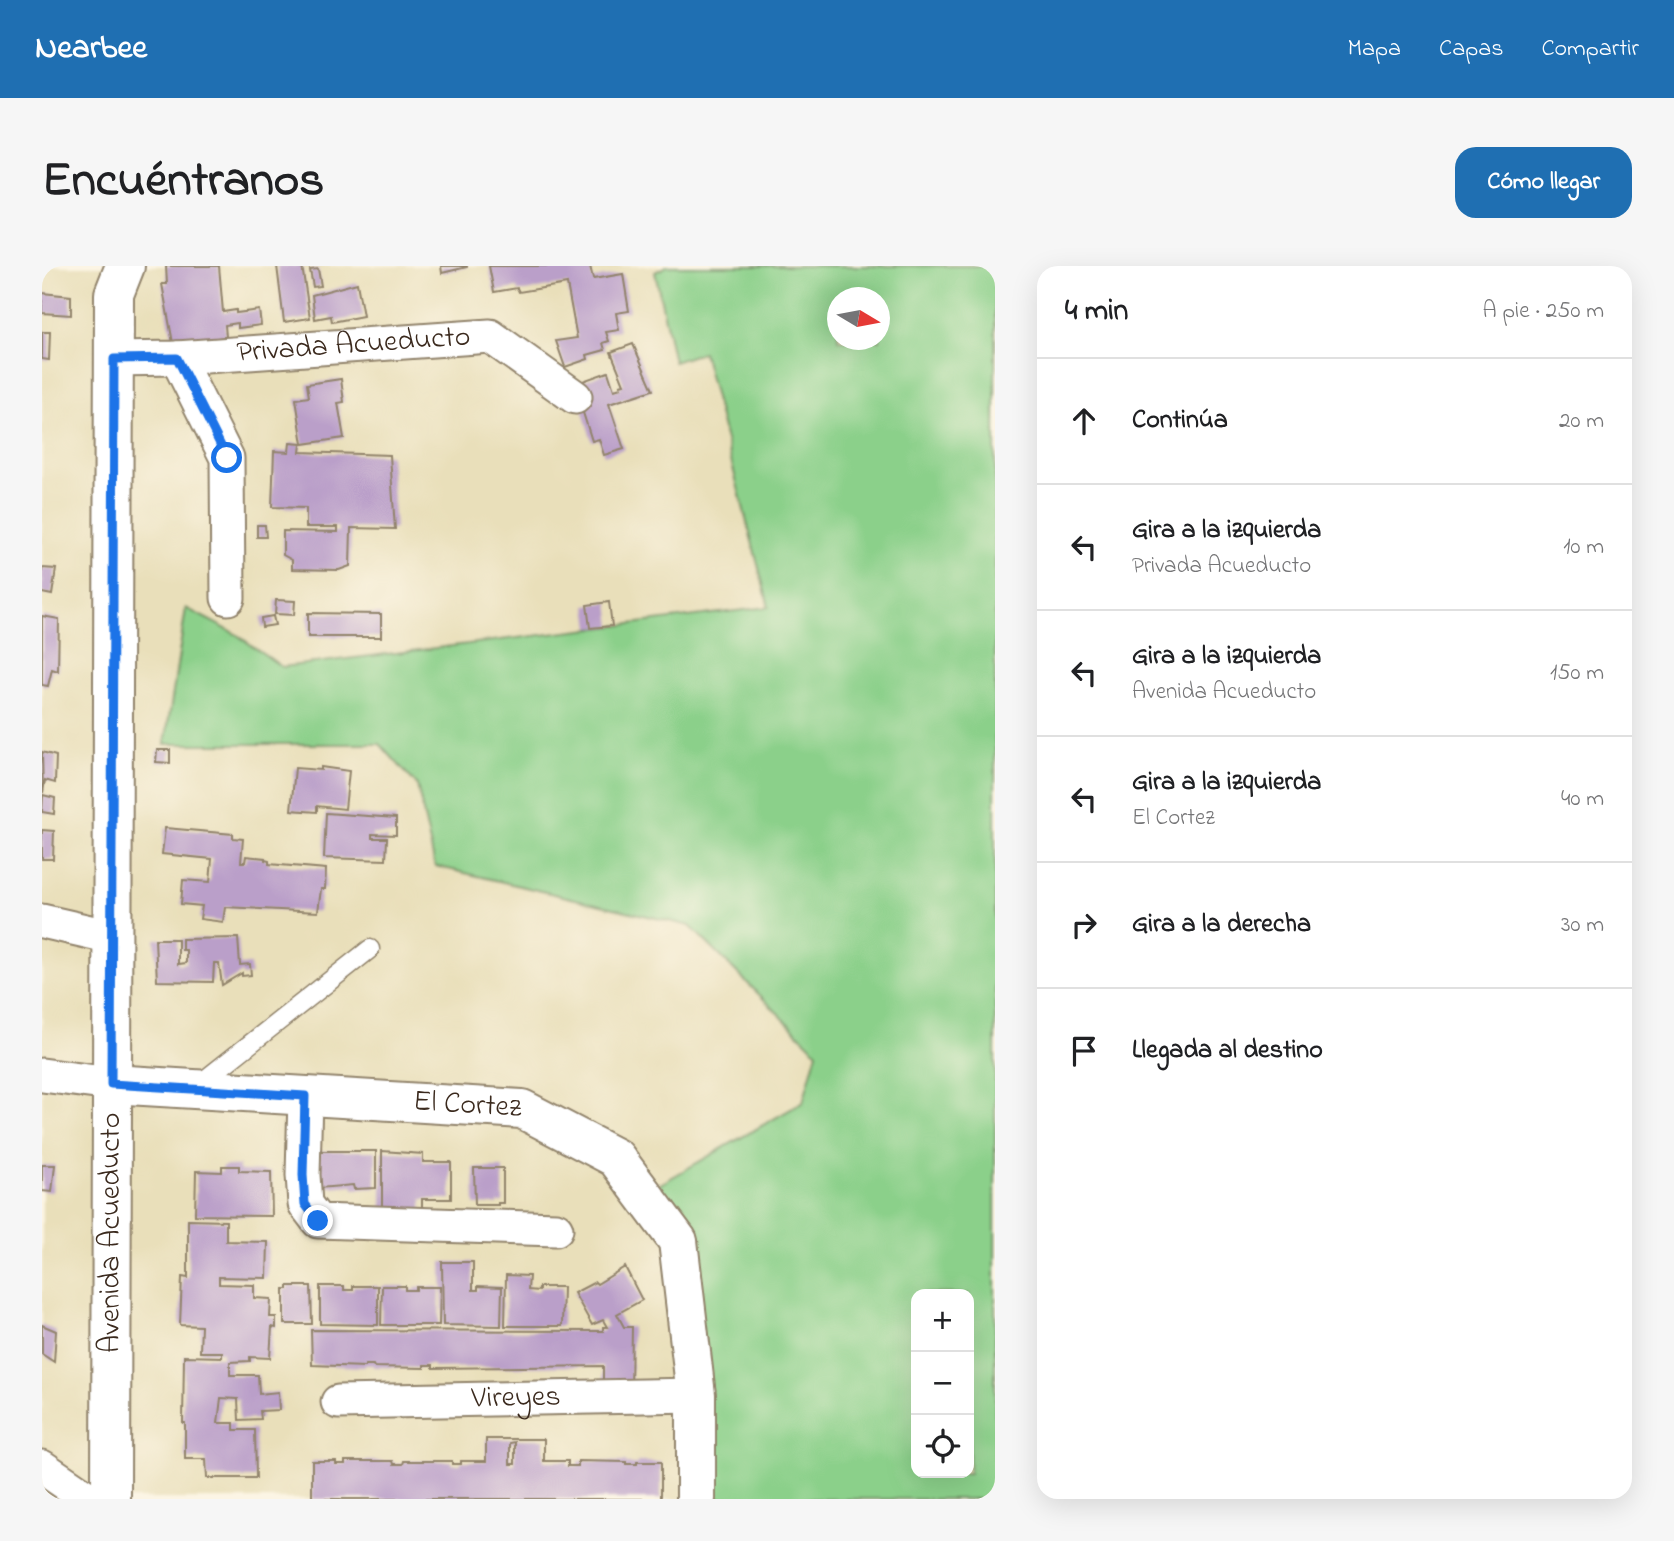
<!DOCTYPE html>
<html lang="es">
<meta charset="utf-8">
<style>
body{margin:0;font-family:"Indie Flower",sans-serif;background:#f6f6f6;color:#202124}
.controls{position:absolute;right:21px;bottom:21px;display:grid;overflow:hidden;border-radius:14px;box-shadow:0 7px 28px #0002}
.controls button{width:63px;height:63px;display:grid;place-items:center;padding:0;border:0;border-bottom:2px solid #e0e0e0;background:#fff;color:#202124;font:35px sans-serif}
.compass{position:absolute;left:785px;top:21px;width:63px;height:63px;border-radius:50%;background:#fff;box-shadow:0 7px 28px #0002;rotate:100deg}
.stop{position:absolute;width:21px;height:21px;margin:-16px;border:5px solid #1a73e8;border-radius:50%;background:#fff}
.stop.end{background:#1a73e8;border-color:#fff;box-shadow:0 2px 7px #0008}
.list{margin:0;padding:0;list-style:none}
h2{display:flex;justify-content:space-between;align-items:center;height:91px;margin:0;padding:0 28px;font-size:30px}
h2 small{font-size:23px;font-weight:400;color:#757577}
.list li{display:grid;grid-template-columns:46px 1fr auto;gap:21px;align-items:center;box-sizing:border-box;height:126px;padding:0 28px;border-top:2px solid #e0e0e0}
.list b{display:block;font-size:26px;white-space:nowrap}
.list p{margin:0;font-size:23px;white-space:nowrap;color:#757577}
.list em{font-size:23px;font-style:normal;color:#757577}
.icon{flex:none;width:38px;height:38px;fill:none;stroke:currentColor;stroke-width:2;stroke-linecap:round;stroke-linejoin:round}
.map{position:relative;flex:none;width:953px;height:1233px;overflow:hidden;border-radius:21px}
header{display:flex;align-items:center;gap:42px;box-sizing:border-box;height:98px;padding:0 35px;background:#1f6fb2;color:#fff}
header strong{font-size:33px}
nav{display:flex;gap:38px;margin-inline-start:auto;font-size:24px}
.intro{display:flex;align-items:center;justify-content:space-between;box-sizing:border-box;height:168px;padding:0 42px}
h1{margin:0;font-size:49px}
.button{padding:18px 32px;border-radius:21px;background:#1f6fb2;color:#fff;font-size:24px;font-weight:700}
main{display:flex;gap:42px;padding:0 42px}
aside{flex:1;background:#fff;border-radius:21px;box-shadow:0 7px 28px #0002}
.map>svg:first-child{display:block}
</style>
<header>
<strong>Nearbee</strong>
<nav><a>Mapa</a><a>Capas</a><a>Compartir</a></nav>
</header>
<div class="intro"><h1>Encuéntranos</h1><a class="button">Cómo llegar</a></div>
<main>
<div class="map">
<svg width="953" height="1233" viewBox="0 0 953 1233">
<rect width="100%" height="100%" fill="#fcf5e5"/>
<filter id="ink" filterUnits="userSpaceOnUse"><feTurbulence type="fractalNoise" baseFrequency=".0143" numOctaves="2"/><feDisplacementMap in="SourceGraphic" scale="14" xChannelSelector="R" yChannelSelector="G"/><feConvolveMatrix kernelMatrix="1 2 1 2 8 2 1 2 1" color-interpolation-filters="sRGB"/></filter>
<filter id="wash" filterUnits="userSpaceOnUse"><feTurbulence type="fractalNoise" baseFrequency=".00686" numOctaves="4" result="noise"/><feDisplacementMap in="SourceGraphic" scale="28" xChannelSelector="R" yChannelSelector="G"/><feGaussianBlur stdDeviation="1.57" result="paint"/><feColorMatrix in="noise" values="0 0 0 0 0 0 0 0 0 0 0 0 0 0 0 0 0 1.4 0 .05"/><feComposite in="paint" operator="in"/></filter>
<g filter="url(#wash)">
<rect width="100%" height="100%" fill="#e9dfba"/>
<!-- green -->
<path fill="#8bd08a" stroke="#637d54" stroke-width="2" fill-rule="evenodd" d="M625 0H953V1233H654L636 975 601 928 761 836 775 786 648 660 393 600 375 519 338 478H123L144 342 194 368 240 401 727 341 661 86 632 96 613 6ZM796 32H838V74H796ZM874 1028H927V1207H874Z"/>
<g id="blocks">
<!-- building -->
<g fill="#ba9fc9" fill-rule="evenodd">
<path d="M124 0H177L181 46 194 44V47L217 44 219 59 196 62V57L183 59 184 71 131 77 120 18H125Z"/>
<path d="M235 0H260L268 52 242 56Z"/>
<path d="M399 0H425V1L400 7Z"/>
<path d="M447 0H548L551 13 581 8 587 45 574 47 577 64 564 66 567 75 561 77 563 84 545 89 546 93 523 101 514 75 535 72 525 18 477 26 475 22 452 26Z"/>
<path d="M276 3 279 20 271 21 268 4Z"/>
<path d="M315 17 321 50 290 56 289 50 273 53 270 29Z"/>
<path d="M0 27 29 30V49L0 47Z"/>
<path d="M0 66H8L7 94 0 93Z"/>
<path d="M591 78 611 124 567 138 582 183 562 189 557 173 550 175 532 118 566 106 572 124 579 122 578 119 582 118 569 86Z"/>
<path d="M299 113 302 136 296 137 302 172 261 178 254 133 267 131 265 118Z"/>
<path d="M248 177 259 178 258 186 348 189 353 263 309 262 308 300 297 304 250 303V294L241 289V265L296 266V261H264V242L230 241 232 185 247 186Z"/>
<path d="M215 259H223L224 271H215Z"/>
<path d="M0 302 14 303 10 329 0 327Z"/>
<path d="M234 334 253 335 252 349 233 348Z"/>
<path d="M567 336 570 360 548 362 545 339Z"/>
<path d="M266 347 339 348V371H266Z"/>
<path d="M0 350 17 353 16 405 10 403 6 420 0 419Z"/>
<path d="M231 350 233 359 220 361 219 352Z"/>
<path d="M115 484H128V497L114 496Z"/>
<path d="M0 486 14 490 13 517 3 514 1 527Z"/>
<path d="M279 501 307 505 303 543 275 540V546L249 544 253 502 279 504Z"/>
<path d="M1 529 13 532 12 548 0 546Z"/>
<path d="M284 547 354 552V569L330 568V572H345L344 594 282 592Z"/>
<path d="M123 562 191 568V572L201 573 199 596H203L204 590 223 592V594L227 595V598L284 603 283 623H279L276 646 183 641 181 656 158 653 160 640 139 638 141 614 168 616 170 593 120 588Z"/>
<path d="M0 564 12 565 11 593H0Z"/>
<path d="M196 672 198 699 208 698 209 709 200 710V707L180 719 177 697H172L171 716 115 715 113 673H136V698L144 697V684H140V673Z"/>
<path d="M277 885H334V922L312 923 311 919 277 922Z"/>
<path d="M340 885 381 888V896H409V933H380V948H340Z"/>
<path d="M0 899H13L10 926 0 925Z"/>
<path d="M180 900H197V905L229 906 230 950 153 949 154 905 180 906Z"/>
<path d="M432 902H461V937H456V939H433Z"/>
<path d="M146 954 184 955V975L226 976 225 1012 177 1011V1018L212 1019V1032L229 1033 228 1051H234V1062L230 1061 228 1092 208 1091V1095L188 1096V1109H216L217 1128 236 1126 237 1144 218 1145 219 1153 197 1154 196 1133 179 1132 176 1157H192V1164H213L214 1212H165L164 1193H143V1157H141L142 1090 180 1091V1086H158L159 1060 138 1059 140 1011 146 1012Z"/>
<path d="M400 996H431V1024H436V1020L460 1021 459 1060 401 1059Z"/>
<path d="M583 1001 600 1034 575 1048 582 1061H590L589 1126H561V1100L391 1102V1099H382V1102L332 1101 331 1099H323V1101L270 1099 269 1064 561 1065V1061H565L561 1054 550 1059 532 1027 553 1016 555 1018Z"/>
<path d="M464 1009 487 1010 486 1024 497 1025V1021H521L520 1060H463Z"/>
<path d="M246 1020H269L270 1058H242V1023H246Z"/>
<path d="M278 1020H302V1024H311V1020H336V1059L278 1058Z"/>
<path d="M340 1020H363V1024H374V1021H398L397 1059H339Z"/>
<path d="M0 1059 14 1065 12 1096 0 1088Z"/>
<path d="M444 1173H502V1195H526V1200H536V1195L584 1196V1198H595V1196H619V1233H270V1195H294V1198H303V1195H351L352 1198H361L362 1195H410V1198H419V1195H444ZM473 1176V1198H468V1177Z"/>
</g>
</g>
</g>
<g filter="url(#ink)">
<use href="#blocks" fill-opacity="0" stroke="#92846c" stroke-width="2"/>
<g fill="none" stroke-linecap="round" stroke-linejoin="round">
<defs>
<path id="lane" d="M155 820 328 683"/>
<g id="street">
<path d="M135 92 185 192 186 332"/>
<path id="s1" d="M72 93 135 92 448 70 533 131"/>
<path d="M0 655 70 671"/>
<path d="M0 809 69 818"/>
<path d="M263 830 261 909 263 938 276 955 514 963"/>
<path id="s2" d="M296 1136 654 1129"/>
<path d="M0 1201 47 1233"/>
</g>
<g id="secondary">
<path id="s3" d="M69 818 480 843 574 892 636 975 654 1129V1233"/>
<path id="s4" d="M69 1233 72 28 83 0"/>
</g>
</defs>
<!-- lane casing -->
<use href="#lane" stroke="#92846c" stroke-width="21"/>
<!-- street casing -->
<use href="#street" stroke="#92846c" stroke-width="37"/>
<!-- secondary casing -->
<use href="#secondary" stroke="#92846c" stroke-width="42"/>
<!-- lane -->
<use href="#lane" stroke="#fff" stroke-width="18"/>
<!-- street -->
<use href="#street" stroke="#fff" stroke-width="33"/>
<!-- secondary -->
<use href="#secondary" stroke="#fff" stroke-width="38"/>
</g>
</g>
<g fill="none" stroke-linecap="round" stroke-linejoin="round" filter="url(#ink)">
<!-- route -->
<path stroke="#1a73e8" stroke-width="9" d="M185 192 135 92 72 93 69 818 263 830 261 909 263 938 276 955"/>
</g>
<g text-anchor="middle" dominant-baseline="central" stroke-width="5" stroke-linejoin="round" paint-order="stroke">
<!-- street labels -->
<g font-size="30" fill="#3b2a1e" stroke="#fcf5e5">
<text stroke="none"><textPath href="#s1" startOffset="240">Privada Acueducto</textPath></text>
<text stroke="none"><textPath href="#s3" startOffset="357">El Cortez</textPath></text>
<text stroke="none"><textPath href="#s4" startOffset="266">Avenida Acueducto</textPath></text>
<text stroke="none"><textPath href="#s2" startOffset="178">Vireyes</textPath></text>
</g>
</g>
</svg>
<div class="controls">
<button>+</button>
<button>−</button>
<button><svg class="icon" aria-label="locate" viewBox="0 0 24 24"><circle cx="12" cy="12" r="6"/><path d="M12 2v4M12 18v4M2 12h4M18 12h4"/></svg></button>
</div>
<svg class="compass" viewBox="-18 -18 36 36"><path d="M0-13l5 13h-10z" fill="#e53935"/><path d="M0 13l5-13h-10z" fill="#757577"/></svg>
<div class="stop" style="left:185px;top:192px"></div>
<div class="stop end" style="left:276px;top:955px"></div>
</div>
<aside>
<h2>4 min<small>A pie · 250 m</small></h2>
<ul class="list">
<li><svg class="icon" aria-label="ahead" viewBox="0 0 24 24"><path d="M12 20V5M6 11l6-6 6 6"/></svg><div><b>Continúa</b></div><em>20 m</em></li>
<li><svg class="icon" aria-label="left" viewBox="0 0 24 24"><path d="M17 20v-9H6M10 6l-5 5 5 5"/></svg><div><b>Gira a la izquierda</b><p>Privada Acueducto</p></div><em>10 m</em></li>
<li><svg class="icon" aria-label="left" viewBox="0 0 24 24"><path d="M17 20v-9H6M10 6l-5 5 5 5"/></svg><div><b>Gira a la izquierda</b><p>Avenida Acueducto</p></div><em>150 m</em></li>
<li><svg class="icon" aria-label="left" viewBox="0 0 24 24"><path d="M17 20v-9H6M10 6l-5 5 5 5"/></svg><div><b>Gira a la izquierda</b><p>El Cortez</p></div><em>40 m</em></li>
<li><svg class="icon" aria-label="right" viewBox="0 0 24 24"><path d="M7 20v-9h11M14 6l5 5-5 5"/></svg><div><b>Gira a la derecha</b></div><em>30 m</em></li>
<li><svg class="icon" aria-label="arrive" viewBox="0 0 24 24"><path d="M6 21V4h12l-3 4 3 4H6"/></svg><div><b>Llegada al destino</b></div></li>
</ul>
</aside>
</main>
